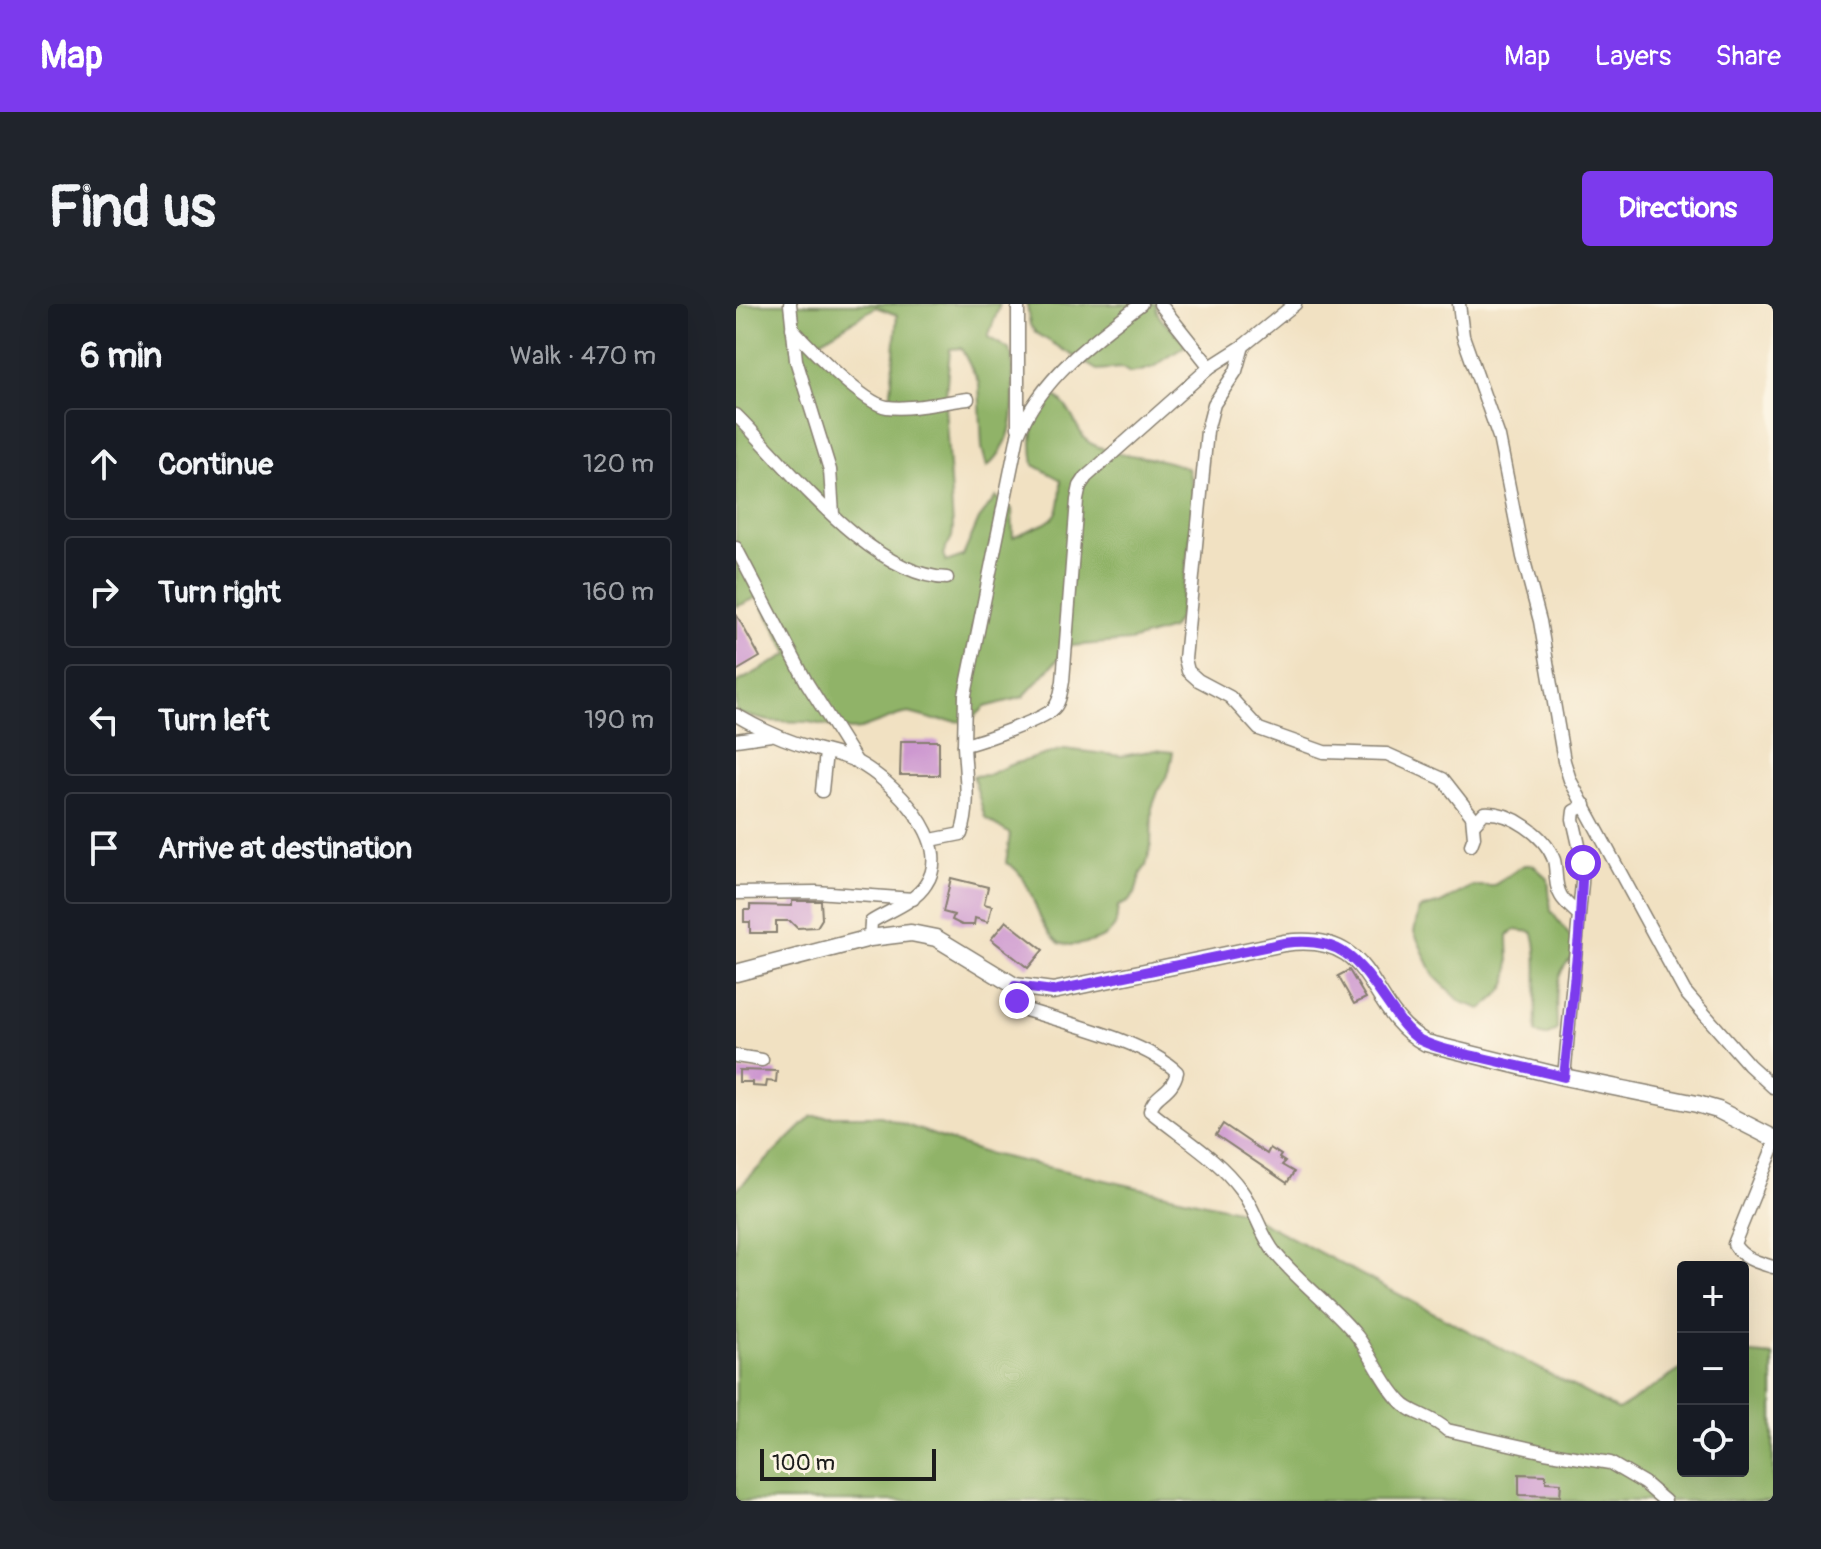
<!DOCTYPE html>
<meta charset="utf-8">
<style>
body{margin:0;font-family:Pangolin,sans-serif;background:#20242c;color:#f1f3f6}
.controls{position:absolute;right:24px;bottom:24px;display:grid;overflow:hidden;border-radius:8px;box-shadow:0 8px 32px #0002}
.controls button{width:72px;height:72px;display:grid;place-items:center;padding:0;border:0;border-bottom:2px solid #363941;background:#171b24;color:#f1f3f6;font:40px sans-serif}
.scale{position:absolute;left:24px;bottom:20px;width:176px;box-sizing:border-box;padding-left:8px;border:4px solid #1c1c1c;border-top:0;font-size:22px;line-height:28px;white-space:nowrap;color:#1c1c1c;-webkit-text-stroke:6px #fcf5e5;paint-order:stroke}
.stop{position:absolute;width:24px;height:24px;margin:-18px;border:6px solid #7c3aed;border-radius:50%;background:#fff}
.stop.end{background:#7c3aed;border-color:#fff;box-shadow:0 2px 8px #0008}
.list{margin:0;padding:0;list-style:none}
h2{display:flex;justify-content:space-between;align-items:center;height:104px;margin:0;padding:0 32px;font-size:34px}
h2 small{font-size:26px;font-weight:400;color:#9ea1a6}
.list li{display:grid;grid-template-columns:52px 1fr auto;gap:24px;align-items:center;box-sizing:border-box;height:112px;margin:0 16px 16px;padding:0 16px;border:2px solid #363941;border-radius:8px}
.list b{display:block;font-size:30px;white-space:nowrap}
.list em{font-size:26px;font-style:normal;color:#9ea1a6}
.icon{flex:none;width:44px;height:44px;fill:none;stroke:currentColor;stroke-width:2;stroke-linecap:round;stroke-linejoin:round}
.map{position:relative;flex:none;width:1037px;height:1197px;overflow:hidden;border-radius:8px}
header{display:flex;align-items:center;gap:48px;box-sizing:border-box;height:112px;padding:0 40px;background:#7c3aed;color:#fff}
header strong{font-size:38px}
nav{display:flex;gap:44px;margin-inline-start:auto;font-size:28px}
.intro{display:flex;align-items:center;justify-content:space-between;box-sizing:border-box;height:192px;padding:0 48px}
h1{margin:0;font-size:56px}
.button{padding:20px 36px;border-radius:8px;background:#7c3aed;color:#fff;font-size:28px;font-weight:700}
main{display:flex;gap:48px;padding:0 48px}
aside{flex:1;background:#171b24;border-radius:8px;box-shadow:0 8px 32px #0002}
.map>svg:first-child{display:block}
</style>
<header>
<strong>Map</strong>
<nav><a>Map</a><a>Layers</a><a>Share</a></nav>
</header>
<div class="intro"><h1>Find us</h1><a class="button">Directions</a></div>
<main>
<aside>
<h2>6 min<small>Walk · 470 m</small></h2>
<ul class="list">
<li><svg class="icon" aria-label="ahead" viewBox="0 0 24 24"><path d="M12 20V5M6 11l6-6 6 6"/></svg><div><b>Continue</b></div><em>120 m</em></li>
<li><svg class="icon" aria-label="right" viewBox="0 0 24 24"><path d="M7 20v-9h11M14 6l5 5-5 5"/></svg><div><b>Turn right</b></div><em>160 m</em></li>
<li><svg class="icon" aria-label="left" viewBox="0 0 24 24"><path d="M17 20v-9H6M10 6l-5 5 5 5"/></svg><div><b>Turn left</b></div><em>190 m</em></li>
<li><svg class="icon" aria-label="arrive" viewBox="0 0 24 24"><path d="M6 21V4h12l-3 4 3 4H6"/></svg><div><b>Arrive at destination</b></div></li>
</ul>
</aside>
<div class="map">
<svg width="1037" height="1197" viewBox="0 0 1037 1197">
<rect width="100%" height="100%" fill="#fcf5e5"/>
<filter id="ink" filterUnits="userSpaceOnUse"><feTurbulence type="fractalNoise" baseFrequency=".0125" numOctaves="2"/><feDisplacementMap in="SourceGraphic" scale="16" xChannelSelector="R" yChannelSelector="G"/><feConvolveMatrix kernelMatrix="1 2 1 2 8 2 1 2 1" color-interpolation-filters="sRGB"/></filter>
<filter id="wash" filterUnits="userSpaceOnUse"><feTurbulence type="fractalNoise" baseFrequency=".006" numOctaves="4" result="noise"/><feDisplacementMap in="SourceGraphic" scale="32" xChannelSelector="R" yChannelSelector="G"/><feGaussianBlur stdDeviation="1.8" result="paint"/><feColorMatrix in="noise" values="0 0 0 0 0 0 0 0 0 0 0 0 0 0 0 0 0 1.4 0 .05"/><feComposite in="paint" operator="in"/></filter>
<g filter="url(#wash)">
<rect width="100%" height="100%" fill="#f1e1c2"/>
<!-- forest -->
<g fill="#90b367" stroke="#566842" stroke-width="2" fill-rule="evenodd">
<path d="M0 0H264L252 33 274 46 276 52C277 92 285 134 251 163L246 144 243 79 225 44 214 45 209 102 217 223 216 233 207 250 210 258 227 252 243 215 260 193 276 205 277 233C316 215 325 222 325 176L298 161C294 136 294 105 319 92 339 106 341 133 356 140 386 155 422 150 452 165L457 183V217L443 313 436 325 394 337 334 342 287 393 249 403 233 418 199 416 173 409 163 411 125 425 115 426 72 418 33 417 0 409V379L53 350 22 293 0 303ZM140 3 161 11 154 101 143 100 78 41Z"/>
<path d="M291 0H420C420 22 445 24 449 42L417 63 405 67 394 69 386 64 361 66 300 29 294 21Z"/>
<path d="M328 445 386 452 419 446 437 448 433 468 423 485 416 504 415 542 410 562 405 569 399 590 392 598 382 602C381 608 381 617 379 622 370 638 338 644 323 639 317 633 311 626 307 619 296 599 292 568 270 559L274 530 249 514 237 472 252 471 274 461Z"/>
<path d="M788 561H797L812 575 815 607 836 635V654C815 671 821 701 821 726L810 732 800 730C798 706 805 644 796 628L778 626 772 632C772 671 782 679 745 705L725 698 698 672 678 628 683 605 705 599 737 582H757Z"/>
<path d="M76 812H145L246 848 505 907 882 1106 947 1064V1167H1007V1049L1037 1052V1197H0V886Z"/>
</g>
<g id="blocks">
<!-- building -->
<g fill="#cd98d0">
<path d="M0 310 24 353 0 367Z"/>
<path d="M165 437H203V471H164Z"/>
<path d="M215 574 252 583 248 600 256 602 252 618 239 614 238 621H226L216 616 218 611 207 608Z"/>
<path d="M56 597H85L86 615 81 623 61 624 54 617H40V629H14V618H8V606H14V601L56 602Z"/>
<path d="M270 617 307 646 292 664 255 635Z"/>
<path d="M613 666 630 694 618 700 602 672Z"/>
<path d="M3 766 41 767 40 778 31 777 30 783 16 782V778H3Z"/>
<path d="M487 820 531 850 534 844 545 851 543 854 549 858 546 861 558 868 551 879 480 831Z"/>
<path d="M783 1170 810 1171V1178L825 1179 824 1192 783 1191Z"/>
</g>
</g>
</g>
<g filter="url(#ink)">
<use href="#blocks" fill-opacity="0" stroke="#867e6f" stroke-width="2"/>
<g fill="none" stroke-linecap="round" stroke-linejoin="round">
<defs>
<g id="street">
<path d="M54 0 60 56 94 166 97 210"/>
<path d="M424 0 474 63"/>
<path d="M723 0 727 32 763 133 787 253 804 317 828 457 834 476 949 688 1013 761 1037 783"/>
<path d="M282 1V124"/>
<path d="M56 24C73 43 128 100 151 103 177 106 206 98 232 95"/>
<path d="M507 42 500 67 478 100 471 127 449 355 452 367 462 376 494 393 523 425 588 448 651 450 707 475 736 512 738 533 735 541"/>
<path d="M0 111C52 162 134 272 211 274"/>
<path d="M0 244 71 379 120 457"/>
<path d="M0 411C24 425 47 436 73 443 89 448 106 450 121 458 155 476 219 537 190 580 178 599 154 606 135 618L134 634"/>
<path d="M0 436 35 431"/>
<path d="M228 441 229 391 282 131C304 75 358 35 405 0"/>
<path d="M86 487 90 448"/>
<path d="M738 520 748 509C774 507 809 531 818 556 821 567 818 581 825 592 829 599 837 605 842 610"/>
<path d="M195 536 225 530C235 503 229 469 228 441 243 438 305 416 316 406 324 400 325 387 327 377L341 196 344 182 350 173 474 63 507 42 559 0"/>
<path d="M0 589 80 588 177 595"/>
<path d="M279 682 281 697 287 705C330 719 410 737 441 768 436 790 418 789 414 807 445 833 481 853 505 886 520 906 524 931 540 950 565 980 597 1002 621 1032 637 1053 647 1080 665 1098 674 1109 696 1112 711 1126L809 1148 874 1159 908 1179 929 1197"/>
<path d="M0 752 26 756"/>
<path d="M828 773 846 579 847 559 837 515 838 507 849 501"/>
<path d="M1037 844 998 940C1007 955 1021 958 1037 963"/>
</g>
<path id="secondary" d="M0 669 134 634 175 629 200 634 279 682 317 687 548 639C645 626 627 705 690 739L828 773 961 800 982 806 1037 834"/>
</defs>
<!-- street casing -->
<use href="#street" stroke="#867e6f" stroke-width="15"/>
<!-- secondary casing -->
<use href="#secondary" stroke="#867e6f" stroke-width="19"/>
<!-- street -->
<use href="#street" stroke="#fff" stroke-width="12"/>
<!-- secondary -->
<use href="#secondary" stroke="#fff" stroke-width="16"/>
</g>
</g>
<g fill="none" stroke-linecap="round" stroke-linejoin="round" filter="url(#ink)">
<!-- route -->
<path stroke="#7c3aed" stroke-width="10" d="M281 697 279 682 317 687 548 639C609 631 623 659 655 704 663 715 671 728 684 736 702 745 724 749 743 753 772 760 800 766 828 773L843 632 847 559"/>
</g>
</svg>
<div class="controls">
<button>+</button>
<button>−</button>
<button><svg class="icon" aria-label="locate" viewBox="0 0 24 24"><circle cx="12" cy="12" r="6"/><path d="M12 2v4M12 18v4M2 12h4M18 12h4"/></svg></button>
</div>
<div class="scale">100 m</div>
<div class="stop" style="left:847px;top:559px"></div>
<div class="stop end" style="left:281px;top:697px"></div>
</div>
</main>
